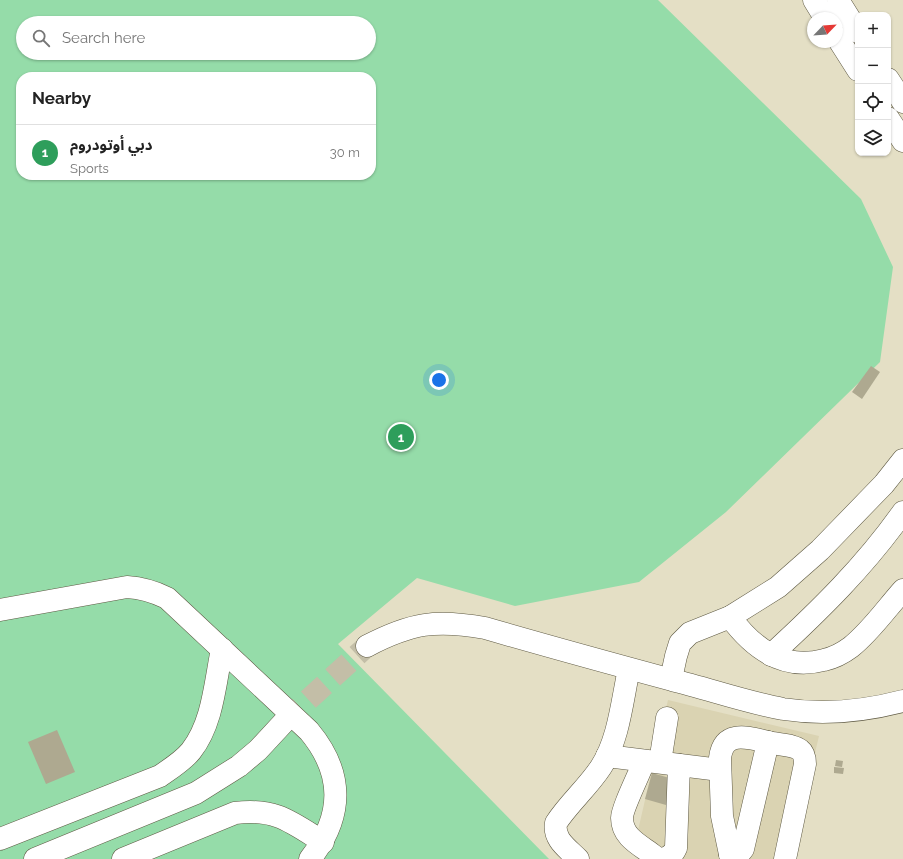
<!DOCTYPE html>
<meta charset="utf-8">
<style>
body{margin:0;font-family:Raleway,"Noto Sans Arabic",sans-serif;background:#f2f2f2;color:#222}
.controls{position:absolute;right:12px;top:12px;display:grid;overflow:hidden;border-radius:8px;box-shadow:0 1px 3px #0004}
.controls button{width:36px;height:36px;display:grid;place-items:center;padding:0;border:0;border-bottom:1px solid #e0e0e0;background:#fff;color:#222;font:20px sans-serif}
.compass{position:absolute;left:807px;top:12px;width:36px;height:36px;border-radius:50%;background:#fff;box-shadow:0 1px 3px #0004;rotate:65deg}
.you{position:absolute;left:439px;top:380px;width:14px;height:14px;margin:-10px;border:3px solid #fff;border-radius:50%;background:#1a73e8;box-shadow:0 0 0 6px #1a73e833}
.badge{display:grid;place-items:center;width:26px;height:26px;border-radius:50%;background:#d93025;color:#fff;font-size:13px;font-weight:700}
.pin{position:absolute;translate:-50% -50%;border:2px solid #fff;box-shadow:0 1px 4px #0006}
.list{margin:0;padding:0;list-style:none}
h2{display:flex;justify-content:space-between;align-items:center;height:52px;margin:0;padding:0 16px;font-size:17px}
h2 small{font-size:13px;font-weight:400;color:#767676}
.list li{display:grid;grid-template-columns:26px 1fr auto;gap:12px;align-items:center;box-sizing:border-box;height:56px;padding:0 16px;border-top:1px solid #e0e0e0}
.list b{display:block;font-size:15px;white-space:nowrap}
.list p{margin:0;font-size:13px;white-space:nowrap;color:#767676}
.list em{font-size:13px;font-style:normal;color:#767676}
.icon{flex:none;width:22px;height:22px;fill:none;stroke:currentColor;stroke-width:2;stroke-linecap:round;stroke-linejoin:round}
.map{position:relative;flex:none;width:903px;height:859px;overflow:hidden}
.search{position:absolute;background:#fff;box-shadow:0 1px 3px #0004;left:16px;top:16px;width:360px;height:44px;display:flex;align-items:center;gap:10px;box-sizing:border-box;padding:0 14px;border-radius:22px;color:#767676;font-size:15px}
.panel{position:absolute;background:#fff;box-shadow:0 1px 3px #0004;left:16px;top:72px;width:360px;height:108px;border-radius:16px}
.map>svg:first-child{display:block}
</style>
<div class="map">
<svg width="903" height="859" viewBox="0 0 903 859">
<rect width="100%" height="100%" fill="#e4dfc5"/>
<!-- built -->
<path fill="#dad3b2" d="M668 700 819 736 790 859H678L634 848Z"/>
<!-- green -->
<path fill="#95dca9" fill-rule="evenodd" d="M0 0H658L861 199 893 267 880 362 726 512 639 582 515 606 417 578 338 644 549 859H0ZM23 23H369V53H23ZM21 77H371V175H21Z"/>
<!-- building -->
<g fill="#aea990">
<path d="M871 366 880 372 862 399 852 392Z"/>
<path d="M57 730 75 772 46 784 28 742Z"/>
<path d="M836 760 843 761 842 767 835 766Z"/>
<path d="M834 767 844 768 843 774 834 773Z"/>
<path d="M652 773 673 779 666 805 645 799Z"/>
</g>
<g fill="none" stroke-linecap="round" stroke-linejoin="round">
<!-- minor-tunnel -->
<path stroke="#c3bea7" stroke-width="22" stroke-dasharray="22 11" stroke-linecap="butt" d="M284 722 367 646"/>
<defs>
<g id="minor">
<path d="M814 0 825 18"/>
<path d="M838 0 858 32"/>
<path d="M837 37 858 70"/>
<path d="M888 79 903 102"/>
<path d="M888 118 903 141"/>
<path d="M0 610 127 587C142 588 153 591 167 598L309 731C344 773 344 816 310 859"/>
<path d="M730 617C753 648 783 671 824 660 833 658 843 653 851 647 871 631 886 609 903 590"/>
<path d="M367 646C411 623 436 619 485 628 547 646 609 663 672 680 709 689 745 702 783 709 822 715 865 711 903 701"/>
<path d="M771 655C819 611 865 566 903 512"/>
<path d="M671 679 676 656 680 643 690 633 730 617 778 587 820 550 884 484 903 460"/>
<path d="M607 756 720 770"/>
<path d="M644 761C640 773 622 808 622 818 622 835 636 843 649 852 652 854 656 858 659 859 667 859 673 855 676 848L679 765"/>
<path d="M660 762 667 718"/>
<path d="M0 839 160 776C170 769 183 761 191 751 213 723 215 683 222 649"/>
<path d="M730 854 738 855 743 849 768 742"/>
<path d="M35 859 196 793 239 766 258 750 284 722"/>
<path d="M123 859 235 813C275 808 290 821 323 842"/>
<path d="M578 859C567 848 553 839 556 823 569 803 588 787 601 767 619 739 622 701 629 669"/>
<path d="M731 859 722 816 720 758C724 727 752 739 773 743 781 745 794 745 800 750 804 753 805 758 805 764L785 859"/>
</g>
</defs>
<!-- minor casing -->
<use href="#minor" stroke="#5e5943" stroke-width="23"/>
<!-- minor -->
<use href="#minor" stroke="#fff" stroke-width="22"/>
</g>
</svg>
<div class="controls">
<button>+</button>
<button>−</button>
<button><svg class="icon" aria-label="locate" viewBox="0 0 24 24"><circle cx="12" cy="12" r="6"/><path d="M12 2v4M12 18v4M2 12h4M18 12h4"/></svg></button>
<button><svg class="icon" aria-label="layers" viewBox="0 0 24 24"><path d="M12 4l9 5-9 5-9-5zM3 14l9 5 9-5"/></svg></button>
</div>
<svg class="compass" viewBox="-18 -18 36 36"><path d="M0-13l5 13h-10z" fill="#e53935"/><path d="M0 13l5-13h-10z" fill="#767676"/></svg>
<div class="you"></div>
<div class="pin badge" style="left:401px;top:437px;background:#2e9e5b">1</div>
<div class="search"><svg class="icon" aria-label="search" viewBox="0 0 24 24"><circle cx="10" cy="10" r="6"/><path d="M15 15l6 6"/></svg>Search here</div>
<section class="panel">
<h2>Nearby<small></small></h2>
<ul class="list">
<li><span class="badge" style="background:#2e9e5b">1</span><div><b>دبي أوتودروم</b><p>Sports</p></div><em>30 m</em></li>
</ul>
</section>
</div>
